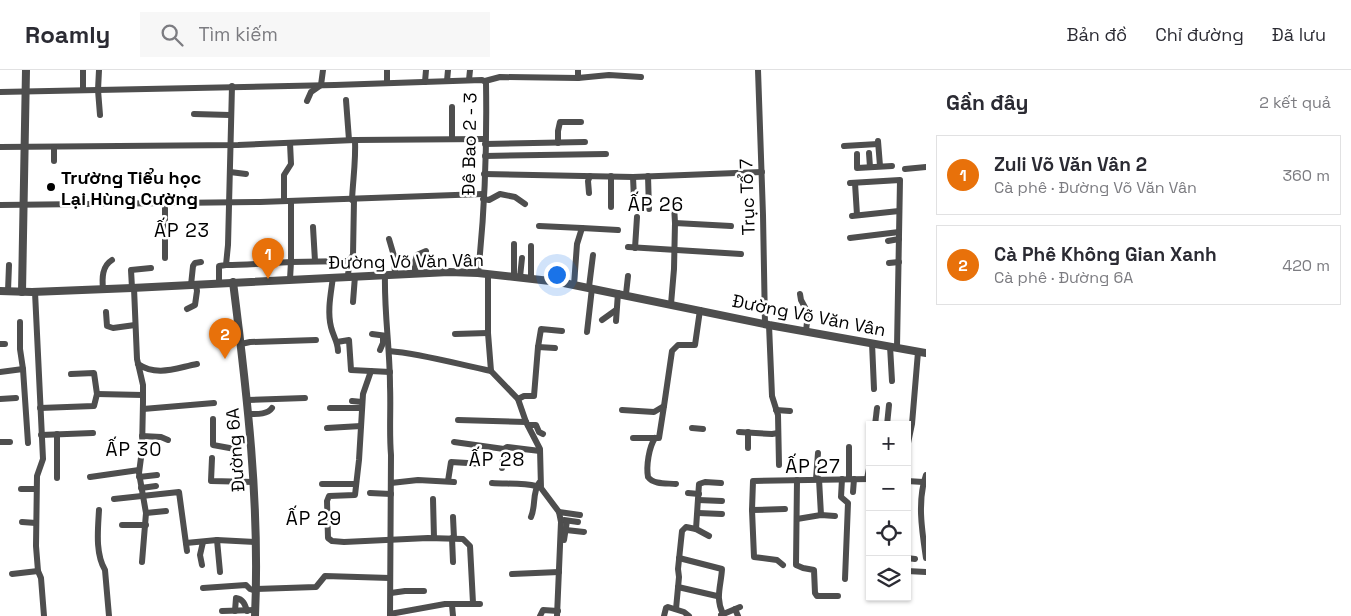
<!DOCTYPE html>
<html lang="vi">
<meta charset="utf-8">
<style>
body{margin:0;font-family:"Space Grotesk",sans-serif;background:#f7f7f7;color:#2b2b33}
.controls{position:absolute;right:15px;bottom:15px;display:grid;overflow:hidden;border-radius:0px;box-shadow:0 1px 4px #0004}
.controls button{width:45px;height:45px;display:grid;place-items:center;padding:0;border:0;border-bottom:1px solid #e1e1e2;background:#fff;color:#2b2b33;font:25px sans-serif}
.you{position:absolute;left:556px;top:204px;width:18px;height:18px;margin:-12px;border:4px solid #fff;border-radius:50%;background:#1a73e8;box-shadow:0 0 0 8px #1a73e833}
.badge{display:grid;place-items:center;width:32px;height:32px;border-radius:50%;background:#ea580c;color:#fff;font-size:16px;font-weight:700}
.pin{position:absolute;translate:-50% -41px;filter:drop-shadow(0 1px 2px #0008)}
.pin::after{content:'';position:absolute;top:26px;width:18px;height:15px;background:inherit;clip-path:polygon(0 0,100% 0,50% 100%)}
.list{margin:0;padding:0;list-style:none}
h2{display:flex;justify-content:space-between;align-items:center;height:65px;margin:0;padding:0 20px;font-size:21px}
h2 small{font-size:16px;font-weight:400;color:#7c7c81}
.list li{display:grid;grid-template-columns:32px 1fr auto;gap:15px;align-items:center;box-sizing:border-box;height:80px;margin:0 10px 10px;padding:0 10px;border:1px solid #e1e1e2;border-radius:0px}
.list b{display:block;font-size:19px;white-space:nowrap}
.list p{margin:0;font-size:16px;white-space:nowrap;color:#7c7c81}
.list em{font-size:16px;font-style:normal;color:#7c7c81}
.icon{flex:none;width:28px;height:28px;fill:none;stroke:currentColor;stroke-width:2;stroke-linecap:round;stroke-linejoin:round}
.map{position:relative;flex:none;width:926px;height:546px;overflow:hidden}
header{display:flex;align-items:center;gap:30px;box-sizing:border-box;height:70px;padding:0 25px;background:#fff;border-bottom:1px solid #e1e1e2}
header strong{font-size:24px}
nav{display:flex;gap:28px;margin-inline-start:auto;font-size:18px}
.search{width:350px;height:45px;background:#f7f7f7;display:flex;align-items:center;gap:12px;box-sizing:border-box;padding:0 18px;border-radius:0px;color:#7c7c81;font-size:19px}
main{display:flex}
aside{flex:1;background:#fff}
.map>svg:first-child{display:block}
</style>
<header>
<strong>Roamly</strong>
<div class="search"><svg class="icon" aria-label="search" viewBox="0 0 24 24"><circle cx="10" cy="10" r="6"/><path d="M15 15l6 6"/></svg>Tìm kiếm</div>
<nav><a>Bản đồ</a><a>Chỉ đường</a><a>Đã lưu</a></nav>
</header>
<main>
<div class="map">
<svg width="926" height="546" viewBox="0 0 926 546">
<rect width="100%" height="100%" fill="#fff"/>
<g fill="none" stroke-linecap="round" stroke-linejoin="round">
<!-- minor -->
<g stroke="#4e4e4e" stroke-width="6">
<path d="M99 0 98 20 100 45"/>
<path d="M758 0 763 145 765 254"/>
<path d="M578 8V0"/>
<path d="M469 10 470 0"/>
<path d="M447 11 448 0"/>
<path d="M485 11 500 7 578 8 609 5 641 7"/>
<path d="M425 12 426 0"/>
<path d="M387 13V0"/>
<path d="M83 20V0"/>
<path d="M0 22 335 15 482 10 486 12C487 76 485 140 478 203"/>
<path d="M346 30 349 70"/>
<path d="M307 31 311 22 321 15 323 0"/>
<path d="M452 37V69"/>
<path d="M194 44 230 45"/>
<path d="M878 71 880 96"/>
<path d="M558 73V61L560 52H581"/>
<path d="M485 74 585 72"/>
<path d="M844 76 878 74"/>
<path d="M0 77 238 75 355 70 485 69"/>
<path d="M54 77V91"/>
<path d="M869 83 870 97"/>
<path d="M857 84V98L892 96"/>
<path d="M485 86 606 84"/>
<path d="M905 99 926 97"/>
<path d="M230 102 246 104"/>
<path d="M484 104 633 107 762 102"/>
<path d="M648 106 649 139"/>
<path d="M633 107 634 129"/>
<path d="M850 113 900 110 897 277"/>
<path d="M855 113 857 145"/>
<path d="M589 123 588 111 590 106"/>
<path d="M483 129 489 130 500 124 515 127 525 134"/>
<path d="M352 130C353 109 356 90 355 70"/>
<path d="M284 131V105L291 94 290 73"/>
<path d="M291 131V192L349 191"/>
<path d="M0 135 260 132 483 124"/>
<path d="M674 135 675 153"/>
<path d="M611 137V106"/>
<path d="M852 146 899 141"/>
<path d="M539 156 582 158"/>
<path d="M313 157 315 191"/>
<path d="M850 168 899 162"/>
<path d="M389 169 394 186 395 204"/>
<path d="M888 171 899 169"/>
<path d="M531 176V209"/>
<path d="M628 177 741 184"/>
<path d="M635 178 637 147"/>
<path d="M165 188V134"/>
<path d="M889 193 899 192"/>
<path d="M226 195C248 195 269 193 291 192L290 209"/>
<path d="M415 203V192L417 185 426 181"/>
<path d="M488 204V263L491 301 518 329 526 352 540 379 541 418 559 442 561 452 557 546"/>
<path d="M385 205C384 242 390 279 390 316 391 339 389 362 391 385L390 546"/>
<path d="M514 206V174"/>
<path d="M333 207C331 223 327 241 331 257 333 266 338 272 338 281"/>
<path d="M348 207 349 191 353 185 354 130"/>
<path d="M520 207 522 188"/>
<path d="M219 212V196L226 195 228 175 232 16"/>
<path d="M191 215 193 196 195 193 201 192"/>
<path d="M574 215 577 174 582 158 618 160"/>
<path d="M589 217 593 185"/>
<path d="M132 218 131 200 151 198"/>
<path d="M134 218 137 289 143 315V332L142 380 139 403 146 443 142 492"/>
<path d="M103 219C102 208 102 196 112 190"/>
<path d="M8 221 9 195"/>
<path d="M35 222 43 389 37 406 36 476 38 501 41 508 44 546"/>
<path d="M626 224 628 206"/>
<path d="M800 224 801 230 808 243 806 261"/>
<path d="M353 232 355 206"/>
<path d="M671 234 674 199 675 153 731 156"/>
<path d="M187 239 195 235 197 221 196 215"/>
<path d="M106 242 107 256 113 258 135 255"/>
<path d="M602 250 616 240"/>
<path d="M616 251 618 223"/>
<path d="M20 252V279L23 299 28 373"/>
<path d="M769 255 772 326 778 345 779 395"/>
<path d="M587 262 592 218"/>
<path d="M372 264 387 266"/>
<path d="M455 264 488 263"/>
<path d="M337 272 349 270 351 300 390 302"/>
<path d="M872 273 874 319"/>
<path d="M0 274H5"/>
<path d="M241 274 250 272 316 270"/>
<path d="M890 276 892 311"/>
<path d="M538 277 555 278"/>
<path d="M380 280 383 273V266"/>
<path d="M389 281C423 284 457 294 491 301"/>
<path d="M138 294C157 307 176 298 197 294"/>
<path d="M371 301 363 324 359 390 355 425 329 426 327 431 328 468 332 471 344 472 428 468 463 469 470 476 473 533"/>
<path d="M0 302 23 299"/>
<path d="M97 324 143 325"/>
<path d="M0 329 16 328"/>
<path d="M518 329 524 326H534L538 277 541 259 562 261"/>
<path d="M247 330 305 328"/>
<path d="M352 331 362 332"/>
<path d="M40 338 94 336 97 324 94 303 71 304"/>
<path d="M330 338H362"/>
<path d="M143 339 214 333"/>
<path d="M622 340 654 342 664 336 672 281 678 275H695L700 240"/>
<path d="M776 340 790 341"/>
<path d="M248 344C256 344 267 345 272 338"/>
<path d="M213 349V375L235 379"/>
<path d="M458 350 526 352"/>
<path d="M528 355H536L539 362 543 364"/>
<path d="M875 355 877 338"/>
<path d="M887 355 889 335"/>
<path d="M327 358 361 356"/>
<path d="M692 358 703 359"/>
<path d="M739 362 772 364 778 363"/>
<path d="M57 364V408"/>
<path d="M41 365 93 363"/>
<path d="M142 366 161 367 168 370"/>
<path d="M633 368H659L664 336"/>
<path d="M655 368C649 377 646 396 648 407 654 415 667 413 676 414"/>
<path d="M0 372H10"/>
<path d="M454 372 504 379 507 377 540 381"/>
<path d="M849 377V409"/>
<path d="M748 378V362"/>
<path d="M907 378 912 354 918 282"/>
<path d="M212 388 211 411 254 412"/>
<path d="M502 398 504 379"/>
<path d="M926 405C917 431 922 461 926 488"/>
<path d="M90 407 139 400"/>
<path d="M139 407 157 405"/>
<path d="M816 409 818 383"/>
<path d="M819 409 821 445"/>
<path d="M842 409 841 427 848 433 845 509"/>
<path d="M867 409 870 393"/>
<path d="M797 410 796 495 803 498 814 500 815 523 817 526H838"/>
<path d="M448 411 451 392 484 394"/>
<path d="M907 411 923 412"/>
<path d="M391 413 418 410 454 412"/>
<path d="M492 413C506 414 524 413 536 416"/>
<path d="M322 414H356"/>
<path d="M141 418 156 416"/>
<path d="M21 419H36"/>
<path d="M853 422 854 409"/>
<path d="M370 423 391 424"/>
<path d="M688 423 699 424"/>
<path d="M114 429 179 422 187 481"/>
<path d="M433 429 434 468"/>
<path d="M698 430 722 431"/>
<path d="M785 439 752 440 753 411 870 409"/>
<path d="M99 440C98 459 95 483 105 500L109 546"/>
<path d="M752 440 754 487 777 490 783 495"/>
<path d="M559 442 580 445"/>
<path d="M146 443 166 441"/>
<path d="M698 443 722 444"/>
<path d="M453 447 454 468"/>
<path d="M531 447C536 436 532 423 539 413"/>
<path d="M797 449 821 445 835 446"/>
<path d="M564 450 578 452"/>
<path d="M22 452 36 453"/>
<path d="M122 455H146"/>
<path d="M696 459 699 414 705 412 721 413"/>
<path d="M566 460 584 462"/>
<path d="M452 468 453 492"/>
<path d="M217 470 220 502"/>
<path d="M564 470 567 451"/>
<path d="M186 473 217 470 255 472"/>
<path d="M679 488 722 499C721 516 715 528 723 544"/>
<path d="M907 488 915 489"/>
<path d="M202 495 200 485 203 472"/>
<path d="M907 501 926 502"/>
<path d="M12 504 38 501"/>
<path d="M512 504 559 502"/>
<path d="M678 517 717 526"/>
<path d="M203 518 246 515 250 519 256 521"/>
<path d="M256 519 316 517 325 506 390 508"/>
<path d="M391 523 405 521H424"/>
<path d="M452 535 453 546"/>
<path d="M676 539 679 507 678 499 682 461 686 457 696 459 709 466"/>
<path d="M735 539 738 546"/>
<path d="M222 541 255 540"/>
<path d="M235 541 236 528C243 529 245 534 247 541"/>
<path d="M390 544 445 534H480"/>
<path d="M721 545 740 537"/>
<path d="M540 546 543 540 558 541"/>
<path d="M664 546 666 538 668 537 684 542 689 546"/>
</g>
<!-- tertiary -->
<g stroke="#4e4e4e" stroke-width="8">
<path d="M233 212C247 323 260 434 255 546"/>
<path d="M0 221 32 222 132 218 449 202 478 203 559 212 769 255 926 283"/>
<path d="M22 222 26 0"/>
</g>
</g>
<!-- markers -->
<circle fill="#000" stroke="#fff" stroke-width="2" cx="51" cy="117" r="5"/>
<g text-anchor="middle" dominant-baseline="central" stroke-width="5" stroke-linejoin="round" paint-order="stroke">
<!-- street labels -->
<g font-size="18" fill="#000" stroke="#fff">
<text transform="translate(469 74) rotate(-89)">Đê Bao 2 - 3</text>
<text transform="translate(747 127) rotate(-92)">Trục Tổ 7</text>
<text transform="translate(406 191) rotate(-1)">Đường Võ Văn Vân</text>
<text transform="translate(809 245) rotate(11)">Đường Võ Văn Vân</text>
<text transform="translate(235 380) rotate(-94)">Đường 6A</text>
</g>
<!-- poi labels -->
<g font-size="18" font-weight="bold" fill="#000" stroke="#fff" text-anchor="start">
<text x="61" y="107">Trường Tiểu học<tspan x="61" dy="21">Lại Hùng Cường</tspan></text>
</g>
<!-- neighbourhood labels -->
<g font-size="19" letter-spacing="1" fill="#000" stroke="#fff">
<text x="656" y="134">ẤP 26</text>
<text x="182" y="160">ẤP 23</text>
<text x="134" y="379">ẤP 30</text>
<text x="497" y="389">ẤP 28</text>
<text x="813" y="396">ẤP 27</text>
<text x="314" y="448">ẤP 29</text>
</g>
</g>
</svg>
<div class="controls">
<button>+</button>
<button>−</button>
<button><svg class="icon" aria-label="locate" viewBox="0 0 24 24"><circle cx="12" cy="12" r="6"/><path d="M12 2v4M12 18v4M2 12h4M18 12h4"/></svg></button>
<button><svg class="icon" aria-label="layers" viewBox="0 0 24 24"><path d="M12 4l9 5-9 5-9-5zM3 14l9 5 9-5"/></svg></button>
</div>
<div class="you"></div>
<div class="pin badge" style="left:268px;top:209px;background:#e8710a">1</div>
<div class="pin badge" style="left:225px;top:289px;background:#e8710a">2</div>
</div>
<aside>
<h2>Gần đây<small>2 kết quả</small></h2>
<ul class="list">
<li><span class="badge" style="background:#e8710a">1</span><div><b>Zuli Võ Văn Vân 2</b><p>Cà phê · Đường Võ Văn Vân</p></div><em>360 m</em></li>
<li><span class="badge" style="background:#e8710a">2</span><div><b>Cà Phê Không Gian Xanh</b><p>Cà phê · Đường 6A</p></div><em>420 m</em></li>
</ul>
</aside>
</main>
